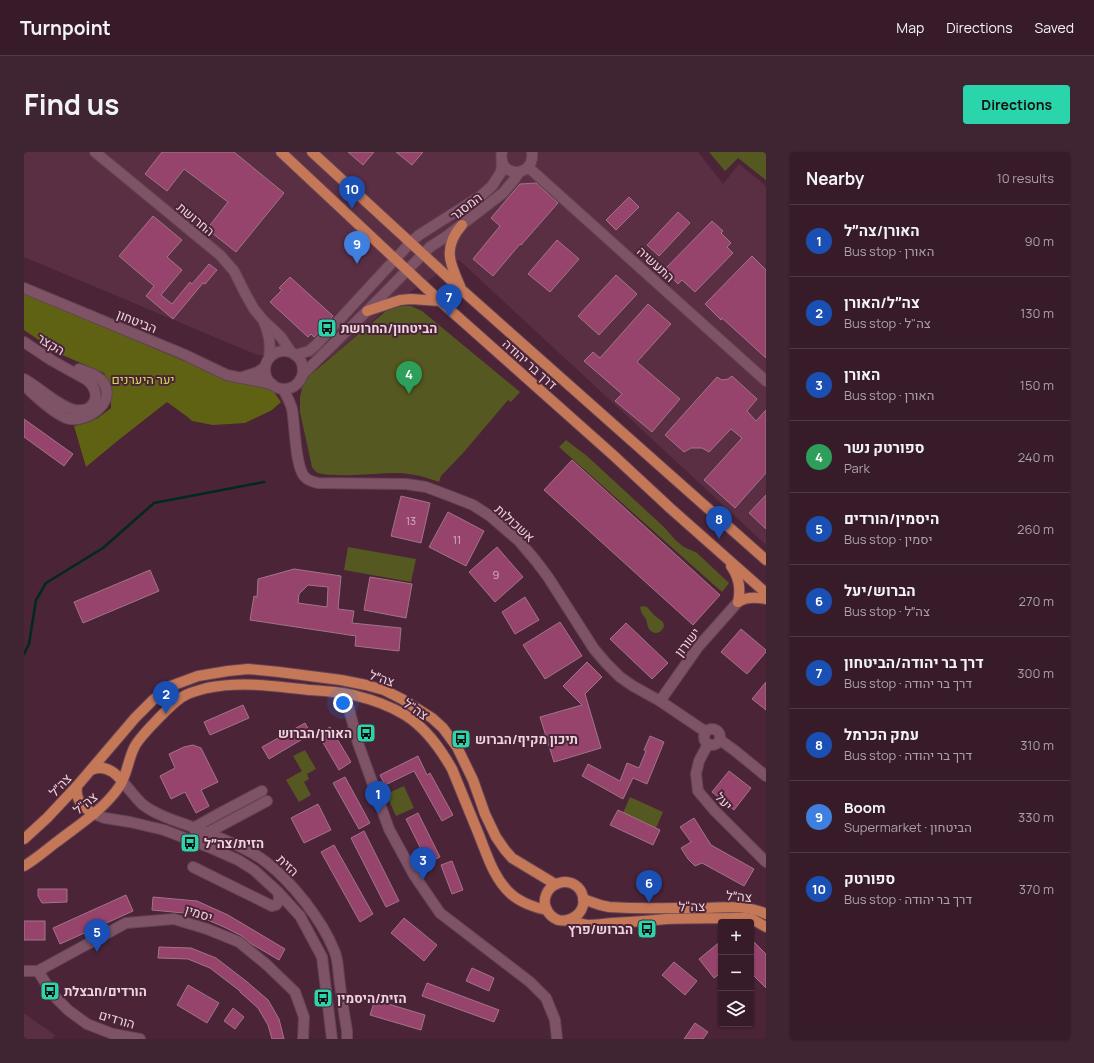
<!DOCTYPE html>
<meta charset="utf-8">
<style>
body{margin:0;font-family:Manrope,Heebo,sans-serif;background:#3f2431;color:#f1f3f6}
.controls{position:absolute;right:12px;bottom:12px;display:grid;overflow:hidden;border-radius:4px;box-shadow:0 1px 3px #0004}
.controls button{width:36px;height:36px;display:grid;place-items:center;padding:0;border:0;border-bottom:1px solid #523946;background:#381b29;color:#f1f3f6;font:20px sans-serif}
.you{position:absolute;left:319px;top:551px;width:14px;height:14px;margin:-10px;border:3px solid #fff;border-radius:50%;background:#1a73e8;box-shadow:0 0 0 6px #1a73e833}
.badge{display:grid;place-items:center;width:26px;height:26px;border-radius:50%;background:#2ad5ac;color:#fff;font-size:13px;font-weight:700}
.pin{position:absolute;translate:-50% -33px;filter:drop-shadow(0 1px 2px #0008)}
.pin::after{content:'';position:absolute;top:21px;width:14px;height:12px;background:inherit;clip-path:polygon(0 0,100% 0,50% 100%)}
.list{margin:0;padding:0;list-style:none}
h2{display:flex;justify-content:space-between;align-items:center;height:52px;margin:0;padding:0 16px;font-size:17px}
h2 small{font-size:13px;font-weight:400;color:#aba1a8}
.list li{display:grid;grid-template-columns:26px 1fr auto;gap:12px;align-items:center;box-sizing:border-box;height:72px;padding:0 16px;border-top:1px solid #523946}
.list b{display:block;font-size:15px;white-space:nowrap}
.list p{margin:0;font-size:13px;white-space:nowrap;color:#aba1a8}
.list em{font-size:13px;font-style:normal;color:#aba1a8}
.icon{flex:none;width:22px;height:22px;fill:none;stroke:currentColor;stroke-width:2;stroke-linecap:round;stroke-linejoin:round}
.map{position:relative;flex:none;width:742px;height:887px;overflow:hidden;border-radius:4px}
header{display:flex;align-items:center;gap:24px;box-sizing:border-box;height:56px;padding:0 20px;background:#381b29;border-bottom:1px solid #523946}
header strong{font-size:19px}
nav{display:flex;gap:22px;margin-inline-start:auto;font-size:14px}
.intro{display:flex;align-items:center;justify-content:space-between;box-sizing:border-box;height:96px;padding:0 24px}
h1{margin:0;font-size:28px}
.button{padding:10px 18px;border-radius:4px;background:#2ad5ac;color:#111;font-size:14px;font-weight:700}
main{display:flex;gap:24px;padding:0 24px}
aside{flex:1;background:#381b29;border-radius:4px;box-shadow:0 1px 3px #0004}
.map>svg:first-child{display:block}
</style>
<header>
<strong>Turnpoint</strong>
<nav><a>Map</a><a>Directions</a><a>Saved</a></nav>
</header>
<div class="intro"><h1>Find us</h1><a class="button">Directions</a></div>
<main>
<div class="map">
<svg width="742" height="887" viewBox="0 0 742 887">
<rect width="100%" height="100%" fill="#4b2437"/>
<!-- built -->
<g fill="#5a2e43">
<path d="M0 0H674L699 32 715 12 742 34V393L435 108 367 153 306 206 233 203 0 105Z"/>
<path d="M0 862H1L31 883 28 887H0Z"/>
</g>
<!-- green -->
<g fill="#555820">
<path d="M685 0H742V28L714 6 701 19Z"/>
<path d="M378 154H387L398 159 496 240 487 250 484 248 440 300 417 324 415 330C402 325 390 322 376 321 359 320 304 327 292 320 291 318 289 317 288 315L276 260V245L278 236 285 224 362 159 369 155Z"/>
<path d="M542 288 563 304 641 376C647 383 655 393 664 397 667 398 670 399 673 401L705 431 698 440 535 295Z"/>
<path d="M324 395 392 407 387 430 320 418Z"/>
<path d="M619 454 623 455 630 463 639 470 640 474C638 481 630 484 625 477 623 474 623 470 622 467 619 463 617 461 616 455Z"/>
<path d="M281 598 292 617 283 622 285 627 280 630 287 643 275 650 262 628 278 619 269 604Z"/>
<path d="M380 634 390 656 372 664 362 642Z"/>
<path d="M606 645 639 660 632 676 599 661Z"/>
</g>
<!-- forest -->
<path fill="#5f6212" d="M0 142 22 150 209 230 244 237 250 240 257 250 248 258 221 271 189 273 168 269 165 266 143 250 92 290 62 315 50 274 63 271 74 266 87 256V233L80 221 36 202 0 178Z"/>
<g fill="none" stroke-linecap="round" stroke-linejoin="round">
<!-- stream -->
<path stroke="#00291f" stroke-width="2.5" d="M0 502 5 492 12 448 22 431 79 396 130 351 240 330"/>
</g>
<!-- building -->
<g fill="#97446d" stroke="#a27488" fill-rule="evenodd">
<path d="M138 0H210L260 41 212 100 183 77 204 50 160 17 143 39 121 22Z"/>
<path d="M324 0H350L339 13Z"/>
<path d="M372 0H399L388 13Z"/>
<path d="M512 31 534 51 497 93 496 92 469 124 449 107 476 74 467 66 496 32Z"/>
<path d="M605 45 615 55 592 78 582 68Z"/>
<path d="M654 60 666 71 635 104 623 93Z"/>
<path d="M129 64 158 88 143 105 158 118 137 143 148 152 166 130 168 132 185 112 193 118 181 132 179 131 149 167 122 144 130 134 95 104Z"/>
<path d="M688 69 699 79 697 81 707 91 703 95 709 101 671 140 658 128 654 132 640 118Z"/>
<path d="M533 88 555 107 526 140 504 122Z"/>
<path d="M728 104 742 118V206L698 166 697 168 681 152Z"/>
<path d="M592 123 613 142 575 183 554 164Z"/>
<path d="M266 125 309 164 290 185 287 182 284 185 246 150 258 138 255 136Z"/>
<path d="M624 152 647 172 613 210 656 247 628 280 591 249 598 242 560 209 569 200 576 206Z"/>
<path d="M708 224 733 247 723 259 732 269 742 258V321L711 356 680 328 718 286 707 277 685 300 678 296H667L660 300 641 283 693 225 698 228 704 227Z"/>
<path d="M0 267 49 302 40 314 0 285Z"/>
<path d="M548 308 696 443 669 473 520 338Z"/>
<path d="M742 343V377L725 361Z"/>
<path d="M377 344 406 351 397 391 367 384Z"/>
<path d="M424 360 460 379 442 414 405 395Z"/>
<path d="M473 395 499 425 471 450 445 420Z"/>
<path d="M270 417 317 424 314 457 330 459 328 471 377 476 375 499 331 494 332 484 226 468 230 444 233 445 234 427ZM284 433 304 435 303 455 274 451 275 442Z"/>
<path d="M126 418 135 439 59 471 50 450Z"/>
<path d="M346 425 388 432 382 466 340 458Z"/>
<path d="M501 445 515 468 491 482 478 460Z"/>
<path d="M536 470 558 504 521 527 499 493Z"/>
<path d="M602 471 644 511 628 527 586 487Z"/>
<path d="M717 477 742 498V500L723 522 697 500Z"/>
<path d="M563 510 578 525 561 542 577 596 530 610 516 565 558 553 539 534Z"/>
<path d="M742 530V558L728 547Z"/>
<path d="M219 553 225 566 186 583 180 570Z"/>
<path d="M281 571 287 582 245 607 238 595Z"/>
<path d="M306 575 327 610 315 618 294 582Z"/>
<path d="M626 584 640 590 623 632 609 626 599 647 558 624 564 612 596 629 603 611 615 616 622 599 620 598Z"/>
<path d="M169 593 177 596 194 630 177 638 185 654 172 661 161 640 147 647 136 624 151 616 145 602 160 595Z"/>
<path d="M394 604 403 623 406 621 429 663 418 669 390 619 361 633 356 623Z"/>
<path d="M705 619 727 636 710 658 688 640Z"/>
<path d="M321 625 346 671 335 677 309 631Z"/>
<path d="M294 652 307 678 280 691 267 666Z"/>
<path d="M594 658 636 678 629 693 586 673Z"/>
<path d="M394 661 416 705 404 711 382 667Z"/>
<path d="M670 666 687 693 730 717 720 734 678 711 671 714 664 707 657 696 667 690 656 675Z"/>
<path d="M340 679 375 749 362 755 327 686Z"/>
<path d="M310 693 349 762 336 770 297 700Z"/>
<path d="M428 709 439 738 428 742 417 713Z"/>
<path d="M14 737H43V750L18 751 14 744Z"/>
<path d="M102 743 109 759 36 792 29 776Z"/>
<path d="M129 745 173 749 204 763 261 797 255 808 226 791 218 784 200 775 170 762 128 758Z"/>
<path d="M380 766 413 793 400 809 367 781Z"/>
<rect x="0" y="769" width="21" height="19"/>
<path d="M727 787 742 802V836L727 821Z"/>
<path d="M697 789V821L690 826 675 807Z"/>
<path d="M135 795 167 796 192 806 222 829 244 848 255 867 260 887H248L244 873 234 856 216 840V839L186 816 164 807 134 806Z"/>
<path d="M650 810 673 829 661 843 638 823Z"/>
<path d="M448 816 470 826 465 839 442 829Z"/>
<path d="M403 831 475 858 470 870 398 844Z"/>
<path d="M164 833 195 851 183 871 153 853Z"/>
<path d="M351 848 401 863 397 878 346 863Z"/>
<path d="M209 856 220 865 211 877 200 869Z"/>
<path d="M671 871 684 880 679 887H660Z"/>
</g>
<g fill="none" stroke-linecap="round" stroke-linejoin="round">
<defs>
<g id="minor">
<path d="M71 0 196 103 210 119 222 143 230 157 239 168 257 185 267 200"/>
<path d="M478 0C472 25 511 28 508 0"/>
<path d="M504 15 742 229"/>
<path d="M0 136 159 202 203 223 248 232"/>
<path d="M240 170C245 183 247 192 245 206"/>
<path d="M0 190 27 208 63 228C79 241 71 261 51 258 35 255 15 235 0 227"/>
<circle cx="260" cy="218" r="19"/>
<path d="M271 203 285 199 292 193 387 90 395 83 458 43 468 34 477 20 478 9"/>
<path d="M279 222 343 159 406 95 423 84 479 41 490 28 495 20"/>
<path d="M216 226 234 220 241 215"/>
<path d="M0 233C10 243 29 260 42 266 60 273 94 251 79 230 74 223 63 220 55 217"/>
<path d="M259 237C263 244 266 250 268 257 271 273 271 313 280 324 283 328 289 330 294 331L382 332 402 335 426 344 449 353 466 364 495 389 512 409 524 425 570 497 582 511 596 525 609 534 636 549 682 580"/>
<path d="M321 542 334 591 365 677 390 723 416 761 506 830 522 846 531 868 533 887"/>
<path d="M636 549 674 495 714 450"/>
<circle cx="688" cy="585" r="8"/>
<path d="M696 588 710 598 742 624"/>
<path d="M684 592 675 609 672 622 674 639 690 658 742 710"/>
<path d="M98 629C105 637 111 645 118 652 134 665 160 671 179 679 200 688 224 696 242 710 268 730 298 768 310 798 314 806 314 817 315 825 317 843 320 861 323 879V887"/>
<path d="M70 662 81 666 106 670 140 678 187 696 214 708 230 718 254 740 276 764 298 805 308 887"/>
<path d="M171 679V675L198 660 238 639"/>
<path d="M180 683 183 681 243 649"/>
<path d="M169 715 248 754 252 753C256 749 255 745 254 740"/>
<path d="M0 819H14L102 771 150 767 183 777 215 790 243 813 271 840 280 865 279 887"/>
<path d="M14 819 29 843 44 858 63 872 89 882 116 887"/>
</g>
<g id="major">
<path d="M257 0 416 149 589 303 646 356 742 441"/>
<path d="M288 0 439 139 742 408"/>
<path d="M436 134C425 110 419 95 438 73"/>
<path d="M343 159 376 148 387 147 416 149"/>
<path d="M707 414C715 425 717 437 714 450"/>
<path d="M714 450C722 445 732 445 742 447"/>
<path d="M67 618C80 612 90 619 98 629"/>
<path d="M53 634C51 649 59 655 70 662"/>
<path d="M0 687 23 666 53 634 111 566 129 548 147 534 174 524 204 519 224 517 255 520 317 528 342 533 360 538 378 547 408 566 419 576 433 595 449 628 461 662 472 685 481 698 488 706 531 732"/>
<path d="M0 714C12 707 23 697 34 689 56 672 79 658 95 635 103 623 104 608 110 596 114 586 150 549 160 544 166 540 176 538 183 536 217 529 251 534 285 538 301 539 318 540 333 544 350 548 366 554 381 563 402 576 416 596 428 617 437 639 446 661 455 683 463 703 470 727 487 742 496 750 511 756 523 758"/>
<path d="M559 747 576 753 585 755C615 757 647 756 678 756 699 756 722 752 742 762"/>
<path d="M543 768C571 761 560 724 535 731 529 733 524 737 522 743 518 753 524 764 534 768 538 769 542 768 546 769 551 770 558 772 564 773 571 773 580 772 588 771 606 770 624 769 642 767 668 766 695 766 721 766L728 767 742 775"/>
</g>
</defs>
<!-- minor casing -->
<use href="#minor" stroke="#654354" stroke-width="12"/>
<!-- major casing -->
<use href="#major" stroke="#654354" stroke-width="12"/>
<!-- minor -->
<use href="#minor" stroke="#7e5366" stroke-width="10"/>
<!-- major -->
<use href="#major" stroke="#c57858" stroke-width="10"/>
</g>
<!-- icons -->
<defs>
<symbol id="bus-square" viewBox="-11 -11 22 22"><rect x="-9" y="-9" width="18" height="18" rx="4" fill="#2ad5ac" stroke="#4b2437"/><path d="M-5-6H5V4H4V6H2V4H-2V6H-4V4H-5ZM-3.5-4V0h7V-4ZM-3.5 1.2v1.5H-2V1.2ZM2 1.2v1.5H3.5V1.2Z" fill="#111"/></symbol>
</defs>
<g fill-rule="evenodd">
<use href="#bus-square" x="292" y="165" width="22" height="22"/>
<use href="#bus-square" x="331" y="570" width="22" height="22"/>
<use href="#bus-square" x="426" y="576" width="22" height="22"/>
<use href="#bus-square" x="155" y="680" width="22" height="22"/>
<use href="#bus-square" x="612" y="766" width="22" height="22"/>
<use href="#bus-square" x="15" y="828" width="22" height="22"/>
<use href="#bus-square" x="288" y="835" width="22" height="22"/>
</g>
<g text-anchor="middle" dominant-baseline="central" stroke-width="4" stroke-linejoin="round" paint-order="stroke">
<!-- number labels -->
<g font-size="11" fill="#d8b0c2">
<text x="387" y="368">13</text>
<text x="433" y="387">11</text>
<text x="472" y="422">9</text>
</g>
<!-- street labels -->
<g font-size="13" fill="#eed4df" stroke="#4b2437">
<text transform="translate(442 54) rotate(-38)">המסגר</text>
<text transform="translate(172 67) rotate(40)">החרושת</text>
<text transform="translate(632 112) rotate(42)">התעשיה</text>
<text transform="translate(113 169) rotate(22)">הביטחון</text>
<text transform="translate(27 192) rotate(31)">הקצר</text>
<text transform="translate(506 212) rotate(42)">דרך בר יהודה</text>
<text transform="translate(491 371) rotate(42)">אשכולות</text>
<text transform="translate(663 490) rotate(-52)">ישורון</text>
<text transform="translate(358 526) rotate(19)">צה״ל</text>
<text transform="translate(392 557) rotate(34)">צה"ל</text>
<text transform="translate(36 633) rotate(-47)">צה״ל</text>
<text transform="translate(700 649) rotate(48)">יעל</text>
<text transform="translate(61 651) rotate(-40)">צה"ל</text>
<text transform="translate(264 713) rotate(44)">הזית</text>
<text transform="translate(715 744) rotate(4)">צה״ל</text>
<text transform="translate(668 754) rotate(-1)">צה"ל</text>
<text transform="translate(175 761) rotate(18)">יסמין</text>
<text transform="translate(93 867) rotate(16)">הורדים</text>
</g>
<!-- poi labels -->
<g font-size="13" font-weight="bold" fill="#eed4df" stroke="#4b2437" text-anchor="start">
<text x="317" y="176">הביטחון/החרושת</text>
<text x="328" y="581" text-anchor="end">האורן/הברוש</text>
<text x="451" y="587">תיכון מקיף/הברוש</text>
<text x="180" y="691">הזית/צה״ל</text>
<text x="609" y="777" text-anchor="end">הברוש/פרץ</text>
<text x="40" y="839">הורדים/חבצלת</text>
<text x="313" y="846">הזית/היסמין</text>
</g>
<!-- park labels -->
<g font-size="13" fill="#d0d654" stroke="#4b2437">
<text x="119" y="227">יער היערנים</text>
</g>
</g>
</svg>
<div class="controls">
<button>+</button>
<button>−</button>
<button><svg class="icon" aria-label="layers" viewBox="0 0 24 24"><path d="M12 4l9 5-9 5-9-5zM3 14l9 5 9-5"/></svg></button>
</div>
<div class="you"></div>
<div class="pin badge" style="left:354px;top:662px;background:#1a4fb4">1</div>
<div class="pin badge" style="left:142px;top:562px;background:#1a4fb4">2</div>
<div class="pin badge" style="left:399px;top:728px;background:#1a4fb4">3</div>
<div class="pin badge" style="left:385px;top:242px;background:#2e9e5b">4</div>
<div class="pin badge" style="left:73px;top:800px;background:#1a4fb4">5</div>
<div class="pin badge" style="left:625px;top:751px;background:#1a4fb4">6</div>
<div class="pin badge" style="left:425px;top:165px;background:#1a4fb4">7</div>
<div class="pin badge" style="left:695px;top:387px;background:#1a4fb4">8</div>
<div class="pin badge" style="left:333px;top:112px;background:#3f7fe0">9</div>
<div class="pin badge" style="left:328px;top:57px;background:#1a4fb4">10</div>
</div>
<aside>
<h2>Nearby<small>10 results</small></h2>
<ul class="list">
<li><span class="badge" style="background:#1a4fb4">1</span><div><b>האורן/צה״ל</b><p>Bus stop · האורן</p></div><em>90 m</em></li>
<li><span class="badge" style="background:#1a4fb4">2</span><div><b>צה״ל/האורן</b><p>Bus stop · צה&quot;ל</p></div><em>130 m</em></li>
<li><span class="badge" style="background:#1a4fb4">3</span><div><b>האורן</b><p>Bus stop · האורן</p></div><em>150 m</em></li>
<li><span class="badge" style="background:#2e9e5b">4</span><div><b>ספורטק נשר</b><p>Park</p></div><em>240 m</em></li>
<li><span class="badge" style="background:#1a4fb4">5</span><div><b>היסמין/הורדים</b><p>Bus stop · יסמין</p></div><em>260 m</em></li>
<li><span class="badge" style="background:#1a4fb4">6</span><div><b>הברוש/יעל</b><p>Bus stop · צה״ל</p></div><em>270 m</em></li>
<li><span class="badge" style="background:#1a4fb4">7</span><div><b>דרך בר יהודה/הביטחון</b><p>Bus stop · דרך בר יהודה</p></div><em>300 m</em></li>
<li><span class="badge" style="background:#1a4fb4">8</span><div><b>עמק הכרמל</b><p>Bus stop · דרך בר יהודה</p></div><em>310 m</em></li>
<li><span class="badge" style="background:#3f7fe0">9</span><div><b>Boom</b><p>Supermarket · הביטחון</p></div><em>330 m</em></li>
<li><span class="badge" style="background:#1a4fb4">10</span><div><b>ספורטק</b><p>Bus stop · דרך בר יהודה</p></div><em>370 m</em></li>
</ul>
</aside>
</main>
